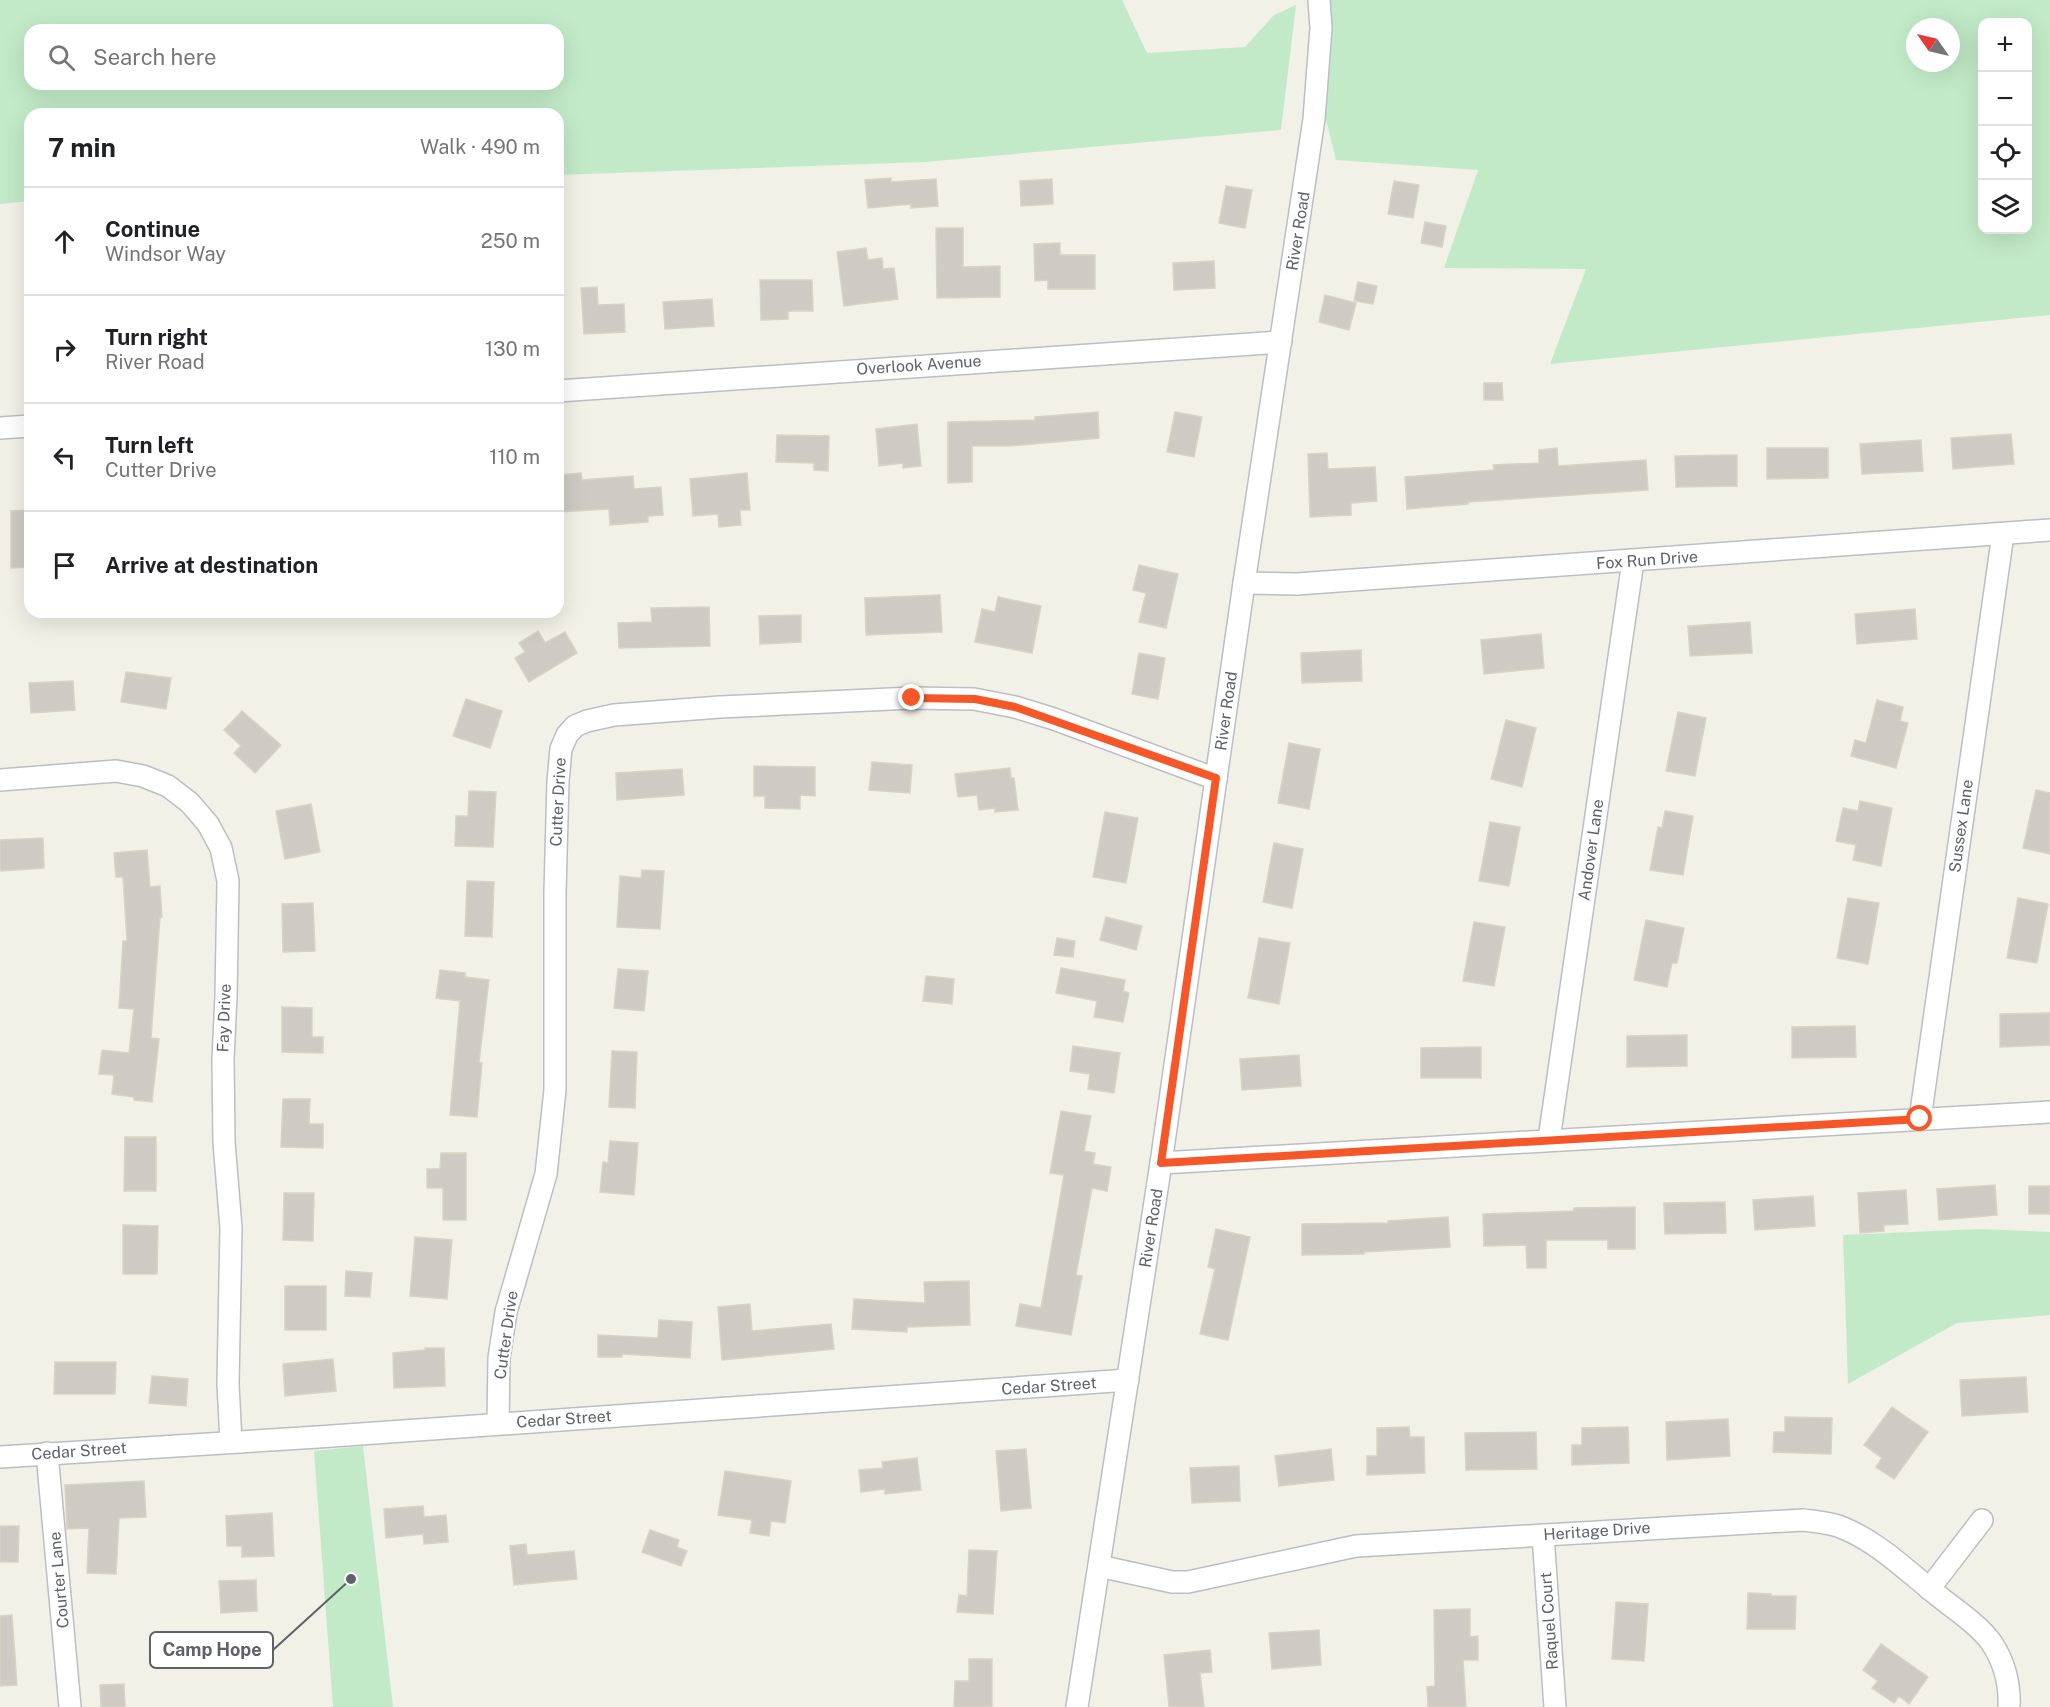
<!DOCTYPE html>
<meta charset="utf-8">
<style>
body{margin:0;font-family:"Public Sans",sans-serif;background:#f6f6f6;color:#202124}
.controls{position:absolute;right:18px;top:18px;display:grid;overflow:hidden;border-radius:12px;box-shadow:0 6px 24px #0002}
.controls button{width:54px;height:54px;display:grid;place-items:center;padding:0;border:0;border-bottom:2px solid #e0e0e0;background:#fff;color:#202124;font:30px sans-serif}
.compass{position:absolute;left:1906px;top:18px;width:54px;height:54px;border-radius:50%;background:#fff;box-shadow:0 6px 24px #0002;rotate:304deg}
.stop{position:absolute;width:18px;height:18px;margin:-14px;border:4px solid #f65729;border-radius:50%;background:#fff}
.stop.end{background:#f65729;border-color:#fff;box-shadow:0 2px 6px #0008}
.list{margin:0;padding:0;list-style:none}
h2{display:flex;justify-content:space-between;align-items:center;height:78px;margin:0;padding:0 24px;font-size:26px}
h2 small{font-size:20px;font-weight:400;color:#757577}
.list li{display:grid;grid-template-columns:39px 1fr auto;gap:18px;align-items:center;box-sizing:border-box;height:108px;padding:0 24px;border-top:2px solid #e0e0e0}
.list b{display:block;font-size:22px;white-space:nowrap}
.list p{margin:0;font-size:20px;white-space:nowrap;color:#757577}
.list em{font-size:20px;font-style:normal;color:#757577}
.icon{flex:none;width:33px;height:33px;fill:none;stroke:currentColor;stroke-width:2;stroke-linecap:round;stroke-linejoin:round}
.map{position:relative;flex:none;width:2050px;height:1707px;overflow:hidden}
.search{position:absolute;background:#fff;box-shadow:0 6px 24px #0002;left:24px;top:24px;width:540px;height:66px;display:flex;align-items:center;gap:15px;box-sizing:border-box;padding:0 21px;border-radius:18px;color:#757577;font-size:22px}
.panel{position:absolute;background:#fff;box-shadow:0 6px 24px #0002;left:24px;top:108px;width:540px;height:510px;border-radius:18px}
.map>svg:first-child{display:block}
</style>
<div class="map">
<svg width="2050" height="1707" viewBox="0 0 2050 1707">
<rect width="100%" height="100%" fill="#f1f1e7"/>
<!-- green -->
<g fill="#c2eac8" fill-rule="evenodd">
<path d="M0 0H1122L1147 53 1245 47 1274 15 1296 5 1281 130 925 162 558 175V114H30V201L0 204ZM30 30H558V84H30Z"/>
<path d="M1319 0H2050V315L1550 364 1586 269 1444 268 1478 170 1336 160 1326 120 1314 119ZM1982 22H2028V230H1982ZM1915 27H1951V63H1915Z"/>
<path d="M1980 1229 2050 1232V1315L1957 1323 1848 1384 1843 1235Z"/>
<path d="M363 1446 393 1707H333L314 1451Z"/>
</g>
<!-- building -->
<g fill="#cdcbc4" stroke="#d7d4c5" stroke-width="1.5">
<path d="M891 178V182L936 179 938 206 911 208V204L868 208 865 180Z"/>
<path d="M1052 179 1053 204 1021 206 1020 181Z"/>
<path d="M1394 181 1419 185 1413 218 1388 214Z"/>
<path d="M1226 186 1252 190 1245 228 1219 223Z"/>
<path d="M1425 222 1446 226 1442 247 1421 243Z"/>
<path d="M936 228H963V267L1000 266V297L937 298Z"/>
<path d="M1060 243V255H1095V289H1048V280L1035 281 1034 244Z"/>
<path d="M866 248 868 260 882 258 883 269 894 268 898 299 844 306 837 252Z"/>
<path d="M1214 261 1215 288 1174 290 1173 263Z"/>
<path d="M760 280H812L813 311H788V319L761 320Z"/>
<path d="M1358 282 1377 286 1373 304 1354 301Z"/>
<path d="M597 287 598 305 624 304 625 332 584 334 581 288Z"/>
<path d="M1325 295 1356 303 1349 330 1319 322Z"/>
<path d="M712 299 714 326 665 329 663 302Z"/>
<path d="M1484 383H1502L1503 400H1484Z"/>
<path d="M1098 412 1099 438 1009 446H972V482L948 483V422L1035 420V417Z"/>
<path d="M1175 412 1202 417 1194 457 1167 452Z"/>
<path d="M917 424 921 466 903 468V463L879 466 876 429Z"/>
<path d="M2011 434 2014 464 1953 469 1951 438Z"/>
<path d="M777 435 829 436 828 471 814 470V463L776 462Z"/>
<path d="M1921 440 1923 471 1862 474 1860 444Z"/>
<path d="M1557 448 1558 466 1646 460 1648 490 1468 502V504L1407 509 1405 477 1494 470 1493 465 1539 463V450Z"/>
<path d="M1767 448H1828V478L1767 479Z"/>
<path d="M1327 453 1328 469 1375 467 1377 501 1351 503V515L1310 517 1308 454Z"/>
<path d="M1737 455V486L1676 487 1675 456Z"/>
<path d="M581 473 582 480 633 476 634 489 661 487 663 515 648 516V522L610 525 609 509 558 512V475Z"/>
<path d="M747 473 750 510H740L741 525 719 527 718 514 693 516 690 479Z"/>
<path d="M30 510V567L11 568V511Z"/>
<path d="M1139 565 1178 574 1166 628 1139 622 1146 593 1133 590Z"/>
<path d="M940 595 942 632 866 635 865 598Z"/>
<path d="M998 597 1041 606 1032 653 975 642 982 609 995 612Z"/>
<path d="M709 607 710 646 619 648 618 623 652 622 651 608Z"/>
<path d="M1915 609 1917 639 1857 644 1855 614Z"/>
<path d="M801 615V642L760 644 759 616Z"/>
<path d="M1750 622 1752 653 1690 656 1688 626Z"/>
<path d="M538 631 545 643 565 632 577 653 529 682 515 658 525 652 519 643Z"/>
<path d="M1541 634 1544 668 1484 674 1481 640Z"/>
<path d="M1361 650 1362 681 1302 683 1301 653Z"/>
<path d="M1139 653 1165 658 1158 699 1132 694Z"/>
<path d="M126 672 171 678 166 709 121 702Z"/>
<path d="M73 681 75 710 31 713 29 683Z"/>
<path d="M466 699 502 711 490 748 453 736Z"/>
<path d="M1877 700 1903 707 1900 721 1908 723 1896 768 1851 756 1855 740 1866 743Z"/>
<path d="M242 711 281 745 255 773 234 753 241 746 224 730Z"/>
<path d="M1678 712 1706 718 1695 776 1666 771Z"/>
<path d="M1506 720 1536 728 1522 787 1491 779Z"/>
<path d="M1289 743 1320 749 1309 809 1278 803Z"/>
<path d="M872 762 912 765 910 793 869 790Z"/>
<path d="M754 766 815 767V796L800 795V809L765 808V796H754Z"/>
<path d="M1010 768 1011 778H1014L1018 810 995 812V808L979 810 977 795 958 797 955 774Z"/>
<path d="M682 769 684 795 617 800 616 773Z"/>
<path d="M2036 790 2050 793V854L2023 848Z"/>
<path d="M469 791 496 792 493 847 455 846 456 816H468Z"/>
<path d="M1860 801 1892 808 1881 866 1853 860 1856 845 1836 841 1843 808 1858 811Z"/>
<path d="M311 804 320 852 285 859 276 811Z"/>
<path d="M1665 811 1693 816 1683 875 1650 870 1658 827 1662 828Z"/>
<path d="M1105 812 1138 818 1126 883 1093 877Z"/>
<path d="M1490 822 1520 827 1509 886 1479 881Z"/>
<path d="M43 838 44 868 0 871V840Z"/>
<path d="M1274 843 1303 849 1292 908 1263 902Z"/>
<path d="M147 850 150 887 160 886 162 917H160L151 1038 159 1039 152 1102 134 1100V1097L112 1094 114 1075 99 1074 102 1050 129 1053 134 1009 119 1008 123 941H127L123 877H116L114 853Z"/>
<path d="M642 870 664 871 660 929 617 927 620 876 641 878Z"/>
<path d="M467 881 494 882 492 937 465 936Z"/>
<path d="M1848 898 1879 903 1868 964 1837 958Z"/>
<path d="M2018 898 2048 904 2037 963 2007 958Z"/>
<path d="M313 903 315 951 283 952 282 904Z"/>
<path d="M1106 917 1142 926 1136 950 1100 940Z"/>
<path d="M1646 920 1684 928 1677 963H1672L1667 987 1634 980Z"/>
<path d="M1474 922 1505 927 1494 986 1463 981Z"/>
<path d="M1057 938 1075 941 1073 957 1054 955Z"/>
<path d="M1259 938 1290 943 1279 1004 1248 998Z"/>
<path d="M1061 968 1125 980 1123 991 1129 993 1123 1022 1094 1017 1097 1001 1056 993Z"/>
<path d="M618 969 648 971 644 1011 614 1008Z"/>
<path d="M440 970 465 973V977L489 980 479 1062 482 1063 477 1117 450 1115 460 1001 436 998Z"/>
<path d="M926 976 954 979 952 1004 923 1001Z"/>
<path d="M282 1007 312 1008V1037H323V1053L282 1052Z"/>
<path d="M2050 1013V1045L2000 1047V1014Z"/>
<path d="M1855 1026 1856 1057 1792 1058V1027Z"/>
<path d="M1687 1035V1066L1627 1067V1036Z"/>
<path d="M1073 1046 1120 1053 1114 1093 1088 1089 1090 1074 1070 1071Z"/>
<path d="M1481 1047V1078H1421V1048Z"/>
<path d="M612 1051 637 1052 635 1108 609 1107Z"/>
<path d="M1299 1055 1301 1086 1242 1090 1240 1059Z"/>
<path d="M283 1099H310L309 1124H323V1148L281 1147Z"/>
<path d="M1061 1111 1091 1116 1084 1151 1095 1153 1093 1164 1111 1167 1107 1191 1092 1188 1076 1275 1082 1276 1071 1335 1016 1326 1020 1304 1041 1308 1064 1175 1050 1173Z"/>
<path d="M125 1137H156V1191H124Z"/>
<path d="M610 1141 638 1143 634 1195 600 1192 603 1162 608 1163Z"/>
<path d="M441 1153H466V1220H443V1188H427V1169H440Z"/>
<path d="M1995 1185 1997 1215 1939 1220 1937 1189Z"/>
<rect x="2029" y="1186" width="21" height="28"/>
<path d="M1906 1190 1908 1224 1884 1225V1231L1860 1233 1858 1193Z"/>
<path d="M284 1193H314L313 1241 283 1240Z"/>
<path d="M1813 1196 1815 1226 1755 1230 1753 1200Z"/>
<path d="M1725 1202 1726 1233 1665 1234 1664 1203Z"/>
<path d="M1635 1207V1249H1608V1240H1546V1268H1527L1526 1245 1484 1246 1483 1214 1574 1211V1208Z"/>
<path d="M1448 1217 1450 1247 1364 1252V1254L1302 1255V1224L1388 1223V1221Z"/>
<path d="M123 1225 158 1226 157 1274H123Z"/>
<path d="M1216 1229 1250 1237 1228 1340 1200 1334 1215 1269 1208 1267Z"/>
<path d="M415 1237 452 1240 447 1299 410 1296Z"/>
<path d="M346 1271 372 1273 370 1297 345 1296Z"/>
<path d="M969 1281 970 1325 907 1327V1332L852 1329 854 1299 925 1303 924 1282Z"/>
<rect x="285" y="1286" width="41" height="44"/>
<path d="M750 1304 752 1331 831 1324 834 1349 722 1360 718 1307Z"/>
<path d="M659 1320 692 1322 690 1358 622 1354V1357H598V1335L658 1338Z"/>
<path d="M425 1348H444L445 1386 394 1388 393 1353 425 1350Z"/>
<path d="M333 1359 336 1391 285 1396 283 1364Z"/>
<path d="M55 1362H116L115 1394H54Z"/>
<path d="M152 1376 188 1379 186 1406 149 1403Z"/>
<path d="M2026 1377 2028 1412 1962 1416 1960 1380Z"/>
<path d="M1892 1407 1928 1432 1894 1479 1876 1467 1882 1458 1864 1445Z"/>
<path d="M1785 1417 1832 1418 1831 1454 1773 1452 1774 1432H1785Z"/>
<path d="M1728 1419 1730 1456 1667 1460 1666 1422Z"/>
<path d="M1409 1427 1410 1437H1424L1425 1473 1367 1475V1456H1377V1428Z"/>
<path d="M1628 1427 1629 1463 1572 1465V1445H1582V1428Z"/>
<path d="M1536 1432 1537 1469 1466 1470 1465 1433Z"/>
<path d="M1026 1449 1031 1508 1001 1511 996 1451Z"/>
<path d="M1331 1449 1334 1480 1279 1486 1275 1456Z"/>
<path d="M917 1458 921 1490 885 1494V1489L861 1492 859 1470 883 1468 882 1462Z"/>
<path d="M1239 1466 1240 1501 1192 1503 1190 1468Z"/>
<path d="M725 1471 791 1481 785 1523 771 1521 769 1536 750 1533 752 1520 718 1515Z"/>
<path d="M144 1481 146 1517 119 1518 116 1574 87 1573 89 1528 67 1529 65 1485Z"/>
<path d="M423 1506 424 1517 446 1515 448 1542 424 1544 423 1534 386 1538 384 1509Z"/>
<path d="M272 1513 274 1556 242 1557V1546H227L226 1516Z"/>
<path d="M0 1526H19L18 1562H0Z"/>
<path d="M650 1530 679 1540 677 1547 687 1551 681 1566 642 1552Z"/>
<path d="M526 1544 527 1555 574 1551 577 1579 514 1585 510 1546Z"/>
<path d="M969 1550 997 1551 993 1614 957 1612 959 1595 967 1596Z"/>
<path d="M256 1580 257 1611 221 1613 219 1581Z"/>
<path d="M1748 1593 1771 1594V1596H1796L1795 1629H1747Z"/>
<path d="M1616 1602 1648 1604 1644 1661 1612 1659Z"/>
<path d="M1470 1609V1637L1478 1636V1660H1463L1466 1707H1428L1427 1687 1435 1686 1434 1610Z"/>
<path d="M12 1615 17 1685 0 1686V1616Z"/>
<path d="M1319 1630 1321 1665 1272 1669 1269 1633Z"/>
<path d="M1881 1644 1928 1677 1909 1704 1899 1696 1894 1703 1872 1688 1878 1681 1863 1670Z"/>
<path d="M1210 1650 1212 1672 1200 1673 1204 1707H1169L1164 1655Z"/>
<path d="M969 1659H992V1707H954L955 1681H969Z"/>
<path d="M124 1684 125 1707H101L100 1685Z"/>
</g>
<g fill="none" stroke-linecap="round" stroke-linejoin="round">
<defs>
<g id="minor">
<path d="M558 391 1281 342"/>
<path d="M0 428 30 426"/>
<path d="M1244 583 1297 584 2050 530"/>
<path d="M0 780 116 771 143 776 168 786 190 803 208 824 221 848 228 881 226 996 223 1059 224 1142 231 1228 228 1384 231 1442"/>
<path d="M1920 1119 2003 534"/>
<path d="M1549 1139 1633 561"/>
<path d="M1161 1163 2050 1112"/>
<path d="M498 1423 499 1358 506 1312 546 1174 555 1090V892L558 781 561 749 567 735 575 726 587 721 614 715 720 707 912 698 974 699 1015 707 1054 719 1216 779"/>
<path d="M47 1453 70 1707"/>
<path d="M0 1457 318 1437 1128 1380"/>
<path d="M1543 1535 1555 1707"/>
<path d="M1099 1566 1172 1582H1188L1356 1546 1803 1520C1816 1522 1830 1522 1843 1528 1878 1542 1907 1571 1936 1594 1954 1609 1977 1623 1991 1642 2004 1661 2010 1684 2009 1707"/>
<path d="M1929 1589 1982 1520"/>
<path d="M1077 1707 1161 1163 1244 583 1314 119 1321 28 1319 0"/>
</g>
</defs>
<!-- minor casing -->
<use href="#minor" stroke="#bbbec3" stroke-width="24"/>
<!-- minor -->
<use href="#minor" stroke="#fff" stroke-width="21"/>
</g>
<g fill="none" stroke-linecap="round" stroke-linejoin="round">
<!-- route -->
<path stroke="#f65729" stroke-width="8" d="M912 698 975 699 1015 707 1216 778 1161 1163 1920 1119"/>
</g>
<g text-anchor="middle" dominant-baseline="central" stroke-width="4.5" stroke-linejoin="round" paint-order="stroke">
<!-- street labels -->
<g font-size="16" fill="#5e6168" stroke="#fff">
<text transform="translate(1298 231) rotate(-81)">River Road</text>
<text transform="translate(919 365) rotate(-4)">Overlook Avenue</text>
<text transform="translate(1647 560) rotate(-4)">Fox Run Drive</text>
<text transform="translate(1226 711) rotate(-82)">River Road</text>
<text transform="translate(558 802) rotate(-87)">Cutter Drive</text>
<text transform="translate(1961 826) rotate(-82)">Sussex Lane</text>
<text transform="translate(1591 850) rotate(-82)">Andover Lane</text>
<text transform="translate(224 1018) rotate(-88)">Fay Drive</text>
<text transform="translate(1151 1228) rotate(-81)">River Road</text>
<text transform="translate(506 1335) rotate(-82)">Cutter Drive</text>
<text transform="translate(1049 1386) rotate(-4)">Cedar Street</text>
<text transform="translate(564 1419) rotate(-4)">Cedar Street</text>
<text transform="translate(79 1451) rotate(-4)">Cedar Street</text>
<text transform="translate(1597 1531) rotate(-4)">Heritage Drive</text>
<text transform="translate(59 1580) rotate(-95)">Courter Lane</text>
<text transform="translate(1549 1621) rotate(-94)">Raquel Court</text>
</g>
</g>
<!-- callouts -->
<path fill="none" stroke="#5e6168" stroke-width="2" d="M351 1579L273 1650"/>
<circle fill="#5e6168" stroke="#fff" stroke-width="2" cx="351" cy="1579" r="6"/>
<rect fill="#fff" stroke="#5e6168" stroke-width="2" x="150" y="1632" width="123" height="36" rx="6"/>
<g font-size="18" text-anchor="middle" font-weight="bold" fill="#5e6168">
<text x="212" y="1656">Camp Hope</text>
</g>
</svg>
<div class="controls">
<button>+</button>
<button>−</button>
<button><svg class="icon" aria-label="locate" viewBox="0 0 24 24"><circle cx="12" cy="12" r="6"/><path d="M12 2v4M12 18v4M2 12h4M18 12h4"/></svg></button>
<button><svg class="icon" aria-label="layers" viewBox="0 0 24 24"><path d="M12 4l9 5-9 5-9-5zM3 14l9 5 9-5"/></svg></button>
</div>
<svg class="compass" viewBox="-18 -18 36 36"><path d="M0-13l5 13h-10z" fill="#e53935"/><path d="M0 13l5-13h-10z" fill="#757577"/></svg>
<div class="stop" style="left:1920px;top:1119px"></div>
<div class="stop end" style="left:912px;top:698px"></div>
<div class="search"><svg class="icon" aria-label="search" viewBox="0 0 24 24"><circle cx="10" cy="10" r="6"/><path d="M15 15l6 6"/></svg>Search here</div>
<section class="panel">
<h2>7 min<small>Walk · 490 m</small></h2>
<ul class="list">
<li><svg class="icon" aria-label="ahead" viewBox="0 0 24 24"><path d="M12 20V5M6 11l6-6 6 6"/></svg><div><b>Continue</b><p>Windsor Way</p></div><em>250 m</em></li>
<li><svg class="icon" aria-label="right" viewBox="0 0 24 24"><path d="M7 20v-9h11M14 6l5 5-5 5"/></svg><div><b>Turn right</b><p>River Road</p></div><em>130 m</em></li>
<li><svg class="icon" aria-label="left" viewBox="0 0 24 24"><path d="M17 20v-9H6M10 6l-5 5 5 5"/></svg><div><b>Turn left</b><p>Cutter Drive</p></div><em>110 m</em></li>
<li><svg class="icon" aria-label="arrive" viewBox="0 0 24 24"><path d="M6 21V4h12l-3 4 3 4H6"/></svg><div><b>Arrive at destination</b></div></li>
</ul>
</section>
</div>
